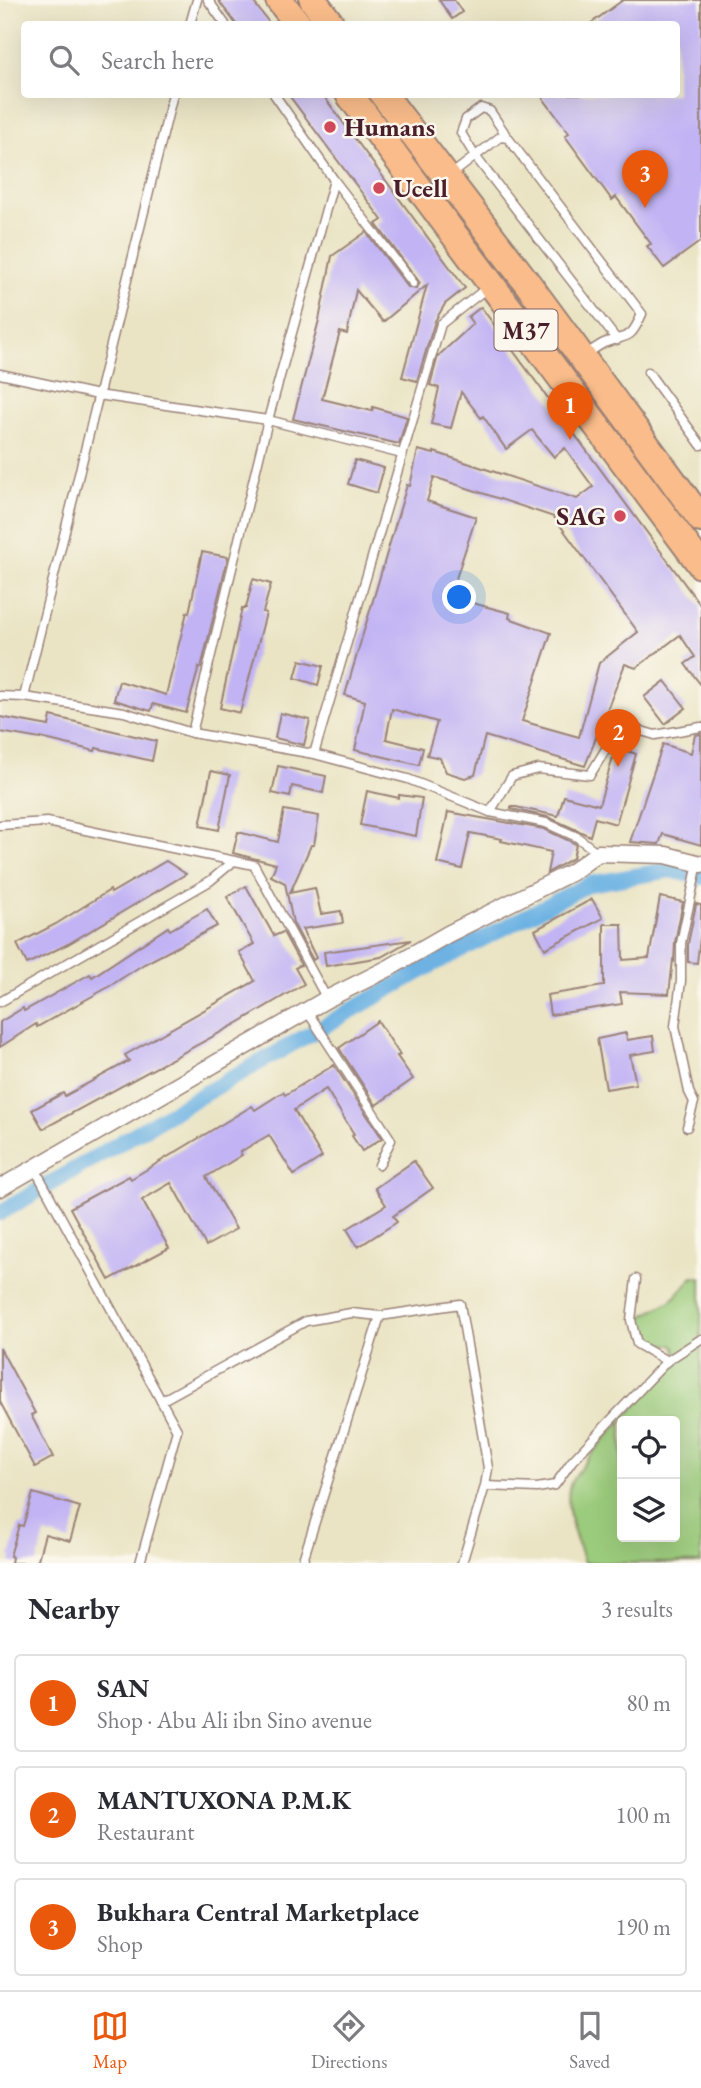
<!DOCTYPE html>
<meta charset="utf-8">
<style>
body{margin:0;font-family:"EB Garamond",serif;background:#f2f2f3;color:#2b2b33}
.controls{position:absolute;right:21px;bottom:21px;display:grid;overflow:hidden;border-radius:7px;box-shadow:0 7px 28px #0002}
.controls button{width:63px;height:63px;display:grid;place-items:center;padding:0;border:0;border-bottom:2px solid #e1e1e2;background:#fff;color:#2b2b33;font:35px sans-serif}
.you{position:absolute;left:460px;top:598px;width:24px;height:24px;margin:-18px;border:5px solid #fff;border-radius:50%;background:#1a73e8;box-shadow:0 0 0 10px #1a73e833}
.badge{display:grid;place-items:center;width:46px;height:46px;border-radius:50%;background:#ea580c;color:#fff;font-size:23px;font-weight:700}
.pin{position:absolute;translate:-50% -58px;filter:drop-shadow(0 2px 4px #0008)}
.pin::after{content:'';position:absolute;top:37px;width:24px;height:21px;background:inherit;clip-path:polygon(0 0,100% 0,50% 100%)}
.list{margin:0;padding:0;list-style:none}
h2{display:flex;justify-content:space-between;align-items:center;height:91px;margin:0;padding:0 28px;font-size:30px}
h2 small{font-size:23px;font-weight:400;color:#7c7c81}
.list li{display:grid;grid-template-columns:46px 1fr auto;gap:21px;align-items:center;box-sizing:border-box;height:98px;margin:0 14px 14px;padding:0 14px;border:2px solid #e1e1e2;border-radius:7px}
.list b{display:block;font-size:26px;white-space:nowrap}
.list p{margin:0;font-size:23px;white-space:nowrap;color:#7c7c81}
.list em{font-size:23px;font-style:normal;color:#7c7c81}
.icon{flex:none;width:38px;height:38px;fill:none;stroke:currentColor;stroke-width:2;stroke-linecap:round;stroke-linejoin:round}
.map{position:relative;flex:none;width:701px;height:1563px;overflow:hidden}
.search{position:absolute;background:#fff;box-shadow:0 7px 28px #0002;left:21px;right:21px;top:21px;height:77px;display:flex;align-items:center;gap:18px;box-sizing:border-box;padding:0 24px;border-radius:7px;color:#7c7c81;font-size:26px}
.sheet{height:427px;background:#fff}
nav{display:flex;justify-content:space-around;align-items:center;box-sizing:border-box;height:98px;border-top:2px solid #e1e1e2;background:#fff;font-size:19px;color:#7c7c81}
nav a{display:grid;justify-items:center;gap:4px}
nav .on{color:#ea580c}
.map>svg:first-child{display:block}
</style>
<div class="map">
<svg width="701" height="1563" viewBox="0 0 701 1563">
<rect width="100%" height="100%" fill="#fbf7ec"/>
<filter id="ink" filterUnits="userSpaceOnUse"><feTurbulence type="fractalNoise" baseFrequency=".0143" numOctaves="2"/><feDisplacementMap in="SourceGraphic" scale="14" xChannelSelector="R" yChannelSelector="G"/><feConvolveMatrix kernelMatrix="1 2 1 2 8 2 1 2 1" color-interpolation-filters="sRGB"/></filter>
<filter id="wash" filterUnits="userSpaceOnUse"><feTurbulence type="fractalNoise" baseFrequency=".00686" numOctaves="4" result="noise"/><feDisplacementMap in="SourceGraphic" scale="28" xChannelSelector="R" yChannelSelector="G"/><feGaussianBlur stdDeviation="1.57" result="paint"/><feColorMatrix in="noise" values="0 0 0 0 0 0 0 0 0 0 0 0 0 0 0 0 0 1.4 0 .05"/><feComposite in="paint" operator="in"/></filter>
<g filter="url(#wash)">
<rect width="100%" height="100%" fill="#eae4c4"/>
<!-- green -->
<path fill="#9bcb7b" stroke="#727553" stroke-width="2" fill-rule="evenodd" d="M693 1277 701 1278V1563H584C577 1540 565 1513 569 1489 571 1469 660 1381 679 1362L674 1345 657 1344 639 1329 642 1317 672 1300ZM622 1421H675V1537H622Z"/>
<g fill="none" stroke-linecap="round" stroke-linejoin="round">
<!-- canal -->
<path stroke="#6db2e3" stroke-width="16" d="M0 1213 188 1103 430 966 589 884 670 870 701 877"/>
</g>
<g id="blocks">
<!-- building -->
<g fill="#c1b3f4" fill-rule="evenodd">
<path d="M218 0H252L270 24H236Z"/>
<path d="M439 0H454L462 12 452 19Z"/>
<path d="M623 0H701V241L664 268 647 246 651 244 616 197 612 200 565 136 569 133 540 94H676V24H590Z"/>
<path d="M288 94H322L465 288 445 304 435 321 417 381 402 377 427 285 383 322 356 290 347 334 340 332 322 399 372 411 373 407 407 417 399 444 293 419 319 320 332 256 366 232 408 287 416 289 420 283 376 224 382 220Z"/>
<path d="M481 307 701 606V685L685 664 695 657 680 635 636 668 625 664 585 766 485 736 475 775 465 778 446 772 440 758 427 755 437 722 392 709 386 739 423 748 419 765 355 750 365 701 345 695 407 485 410 486 418 450 434 454V452L577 499 593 487 565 448 554 457 532 430 506 449 483 416 481 418 461 392 451 428 431 424 439 388 430 385 438 356 473 324 468 317ZM434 477 554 517 638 632 599 663 579 737 522 721 551 633 509 618 510 613 450 597 476 517 427 501Z"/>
<path d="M355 460 384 468 377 493 348 484Z"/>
<path d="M202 552 228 557 201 668 199 667 186 713 153 704 151 711 114 700 119 681 166 695 187 612 189 613Z"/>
<path d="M253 579 271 584 263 612 266 613 240 713 220 708 242 608H246Z"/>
<path d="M300 660 323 666 318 685 295 678Z"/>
<path d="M665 681 686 708 665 724 644 697Z"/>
<path d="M280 713 310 720 304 745 275 738Z"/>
<path d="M51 716 156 741 152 761 96 748 95 751 41 738 40 739 0 732V717L49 726Z"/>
<path d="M701 734V845L663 834 659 844 630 842 663 744 691 753 695 735Z"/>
<path d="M616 747 636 754 616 824 595 818 590 836 548 817 511 809V807H516L558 816 564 796 599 805Z"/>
<path d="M278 766 326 776 323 793 292 786 290 797 272 793Z"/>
<path d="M211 771 230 775 219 830 200 826Z"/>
<path d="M367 791 399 798V795L422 798 416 836 360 825Z"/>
<path d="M284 810 319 816 314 845H311L290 893 315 888 321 914 341 911 343 923 302 929 316 958 313 960 293 923 285 883 271 876 276 864 233 853 238 832 278 842Z"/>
<path d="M448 812 544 829 576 844 573 858 547 873 551 852 501 841 502 839 470 833 462 869 437 863Z"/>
<path d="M166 861 186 874 68 944 27 964 17 944 56 924 110 890 111 893Z"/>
<path d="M246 886 274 936 283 932 301 965 295 968 304 984 236 1024 43 1129 32 1110 63 1093 65 1096 129 1061 125 1055 255 981 239 952 254 944 227 897Z"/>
<path d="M660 897 683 902 675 942 674 961 673 960 669 994 620 992 622 1004 550 1015 547 995 604 986V924H622L623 960 649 958Z"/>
<path d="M592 899 603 918 545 949 535 930Z"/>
<path d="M696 904 701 905V930L697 963 688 962V944Z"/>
<path d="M207 909 217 926 144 964 105 989 37 1027 36 1024 0 1047V1022L23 1008 24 1011 90 974 92 977 168 927 170 930Z"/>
<path d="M411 940 381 957 326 966 324 952Z"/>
<path d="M378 1021 400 1055 397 1056 413 1079 376 1105 339 1048Z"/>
<path d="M626 1033 627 1040 653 1036 655 1051 630 1055 636 1084 606 1089 597 1039Z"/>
<path d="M334 1065 382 1138 362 1151 352 1136 354 1134 326 1089 294 1110 322 1157 294 1175 269 1135 240 1152 242 1155 206 1177 236 1229 206 1246 171 1183 142 1200 169 1248 109 1280 70 1208 129 1176 131 1179 252 1106 255 1110 283 1092 285 1095Z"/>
<path d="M414 1161 433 1188 393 1216 397 1222 358 1247 347 1229 386 1205 375 1188Z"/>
<path d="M0 1348 35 1413 31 1415 53 1457 35 1467 0 1402Z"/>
<path d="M33 1493 80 1507 70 1541 45 1534 37 1563H11L12 1557 10 1556 19 1525 23 1526Z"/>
</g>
</g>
</g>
<g filter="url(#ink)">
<use href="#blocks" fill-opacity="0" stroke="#9a8278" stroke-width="2"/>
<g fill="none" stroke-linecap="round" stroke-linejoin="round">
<defs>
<g id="lane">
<path d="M208 0 225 24"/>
<path d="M190 24 197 0"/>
<path d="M274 94 334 180 413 283"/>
<path d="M508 138 490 111 481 108 466 119 461 133 475 156 617 340"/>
<path d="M451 175 500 137 508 138 642 314C630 341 629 334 604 343 598 346 591 351 585 355"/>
<path d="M648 372 701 445"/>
<path d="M0 374 98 395 268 420 402 454"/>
<path d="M0 696 24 697 124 712 192 733 314 754 408 779 490 812 546 823 577 837 598 853"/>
<path d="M24 697 173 94"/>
<path d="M192 733 268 420 334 180"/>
<path d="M314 754 441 324 488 287"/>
<path d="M490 812 512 776 538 769 590 775 618 729 628 727 655 735 701 727"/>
<path d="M0 825 47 822 254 865 327 999"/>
<path d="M0 1002 210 881 234 861"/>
<path d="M307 1011 391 1140 379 1165"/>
<path d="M687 1127 694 1102 689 1092 675 1026 681 981V943L698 863"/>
<path d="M35 1169 177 1430 140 1563"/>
<path d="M636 1279 631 1320 637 1344 667 1361"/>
<path d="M161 1401 306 1321 351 1313 380 1316 460 1304 488 1468 485 1486 462 1563"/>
<path d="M485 1486 537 1488 555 1485 572 1461 667 1361 701 1339"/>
<path d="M302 1563 380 1316"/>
</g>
<path id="street" d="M0 1188 327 999 389 968 448 934 572 872 598 853 666 855 701 864"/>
<g id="primary">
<path d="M279 0 298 24"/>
<path d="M313 0 331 24"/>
<path d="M349 94 701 565"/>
<path d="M383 94 528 284 701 519"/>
</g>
</defs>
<!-- lane casing -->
<use href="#lane" stroke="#9a8278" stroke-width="11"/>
<!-- street casing -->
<use href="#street" stroke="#9a8278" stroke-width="19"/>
<!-- primary casing -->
<use href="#primary" stroke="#9a8278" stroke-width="30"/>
<!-- lane -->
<use href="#lane" stroke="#fff" stroke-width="8"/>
<!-- street -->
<use href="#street" stroke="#fff" stroke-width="16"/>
<!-- primary -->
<use href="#primary" stroke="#f9bc8a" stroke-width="26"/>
</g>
</g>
<!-- markers -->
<g fill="#d1495b" stroke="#fbf7ec" stroke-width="2.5">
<circle cx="330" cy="127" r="7"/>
<circle cx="379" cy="188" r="7"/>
<circle cx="620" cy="516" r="7"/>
</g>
<g text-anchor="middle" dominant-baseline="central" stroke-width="5" stroke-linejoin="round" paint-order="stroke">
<!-- shield labels -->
<rect fill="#fbf7ec" stroke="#7f6065" stroke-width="2" x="494.5" y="309.5" width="63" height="41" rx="5"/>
<g font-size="24" font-weight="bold" fill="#4a1f2b">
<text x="526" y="330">M37</text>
</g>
<!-- poi labels -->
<g font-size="26" font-weight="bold" fill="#4a1f2b" stroke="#fbf7ec" text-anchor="start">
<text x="344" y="127">Humans</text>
<text x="393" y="188">Ucell</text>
<text x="606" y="516" text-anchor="end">SAG</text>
</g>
</g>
</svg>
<div class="controls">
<button><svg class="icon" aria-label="locate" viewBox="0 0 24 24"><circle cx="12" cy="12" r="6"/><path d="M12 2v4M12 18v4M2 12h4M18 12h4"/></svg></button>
<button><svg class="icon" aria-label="layers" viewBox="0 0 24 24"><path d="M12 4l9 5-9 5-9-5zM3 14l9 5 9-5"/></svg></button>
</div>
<div class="you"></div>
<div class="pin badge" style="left:570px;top:440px">1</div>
<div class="pin badge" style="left:618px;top:767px">2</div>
<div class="pin badge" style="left:645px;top:208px">3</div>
<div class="search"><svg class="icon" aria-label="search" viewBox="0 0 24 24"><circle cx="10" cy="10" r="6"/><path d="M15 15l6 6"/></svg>Search here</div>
</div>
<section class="sheet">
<h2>Nearby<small>3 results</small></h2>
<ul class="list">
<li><span class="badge">1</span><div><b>SAN</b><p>Shop · Abu Ali ibn Sino avenue</p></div><em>80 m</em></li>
<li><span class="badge">2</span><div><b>MANTUXONA P.M.K</b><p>Restaurant</p></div><em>100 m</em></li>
<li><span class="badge">3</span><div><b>Bukhara Central Marketplace</b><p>Shop</p></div><em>190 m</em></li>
</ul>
</section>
<nav>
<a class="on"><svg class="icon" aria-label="map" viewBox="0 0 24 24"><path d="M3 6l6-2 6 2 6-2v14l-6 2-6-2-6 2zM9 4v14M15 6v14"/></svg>Map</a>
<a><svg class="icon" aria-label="directions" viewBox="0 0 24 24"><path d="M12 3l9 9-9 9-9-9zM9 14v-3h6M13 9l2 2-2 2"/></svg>Directions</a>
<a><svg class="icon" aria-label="saved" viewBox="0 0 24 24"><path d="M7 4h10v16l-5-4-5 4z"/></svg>Saved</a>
</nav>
